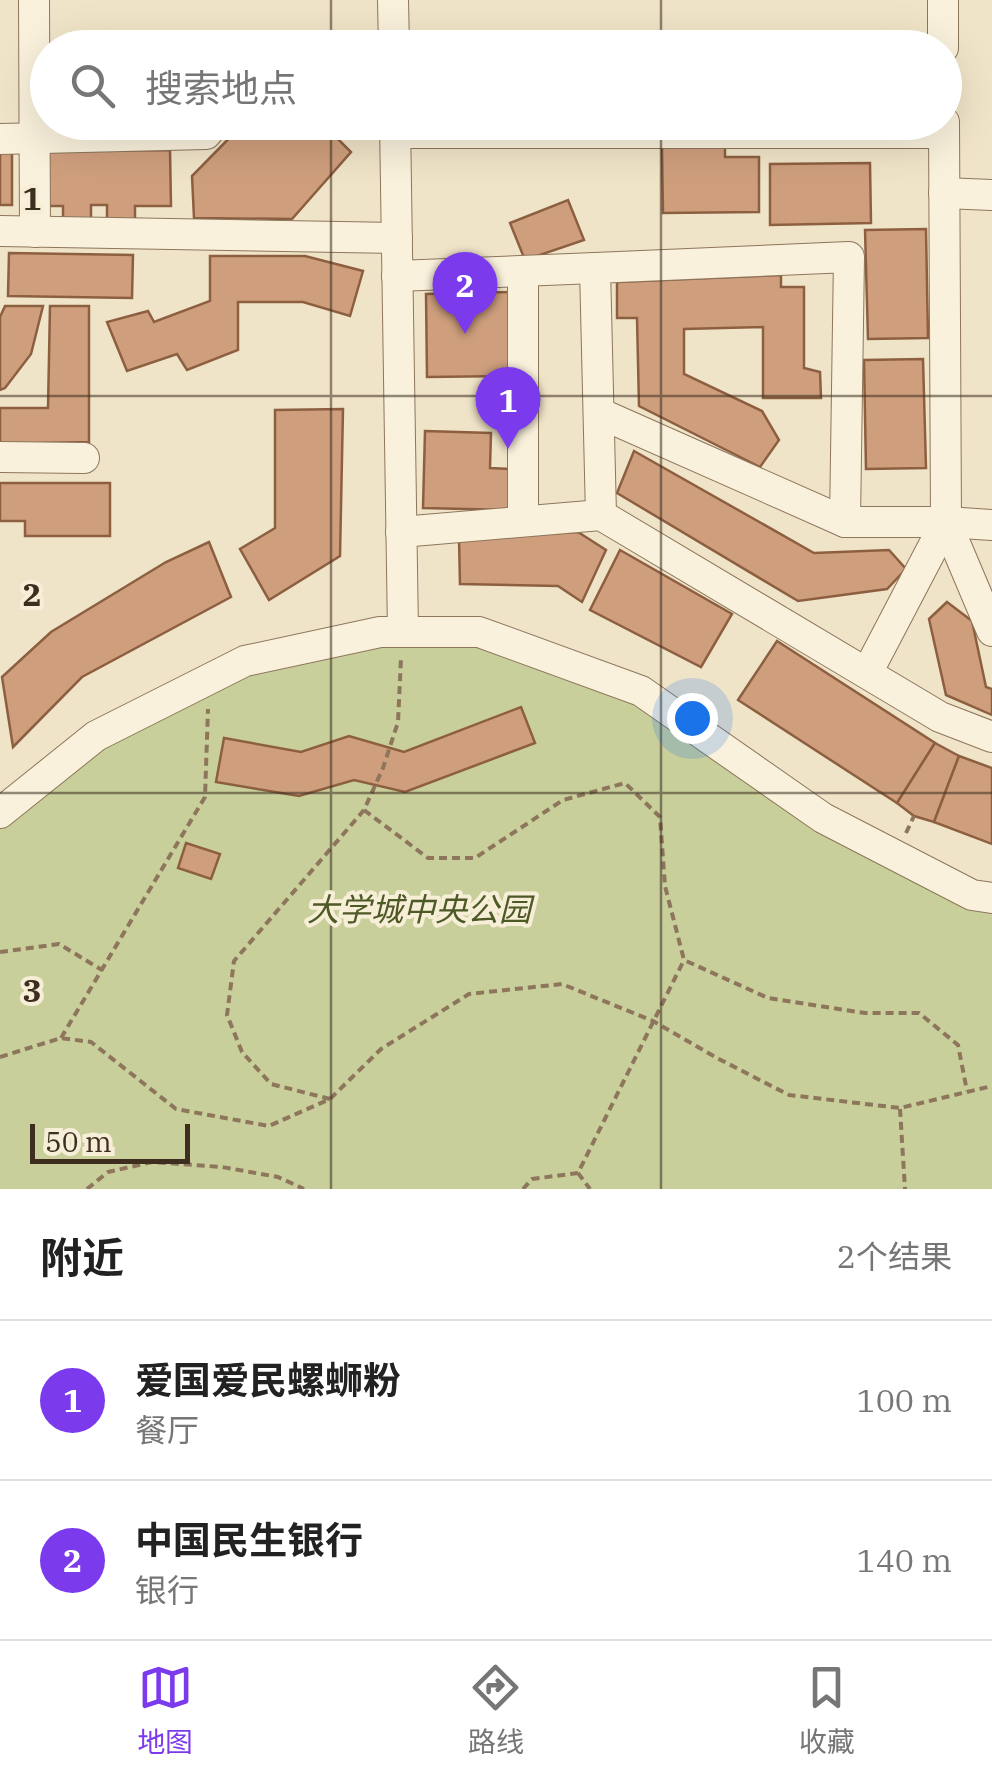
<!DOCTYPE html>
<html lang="zh">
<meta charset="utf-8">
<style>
body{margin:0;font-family:"IBM Plex Serif","Noto Sans SC",serif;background:#f6f6f6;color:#222}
.scale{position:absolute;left:30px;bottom:25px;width:160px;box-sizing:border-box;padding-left:10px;border:5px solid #3d2e20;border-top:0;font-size:28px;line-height:35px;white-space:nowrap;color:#3d2e20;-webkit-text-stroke:8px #f7eed8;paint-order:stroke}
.you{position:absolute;left:692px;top:718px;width:35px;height:35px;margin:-25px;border:8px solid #fff;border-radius:50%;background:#1a73e8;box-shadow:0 0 0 15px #1a73e833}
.badge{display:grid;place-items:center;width:65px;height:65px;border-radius:50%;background:#7c3aed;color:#fff;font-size:32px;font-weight:700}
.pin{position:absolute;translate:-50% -82px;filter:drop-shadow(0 2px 5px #0008)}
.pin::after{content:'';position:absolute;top:52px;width:35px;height:30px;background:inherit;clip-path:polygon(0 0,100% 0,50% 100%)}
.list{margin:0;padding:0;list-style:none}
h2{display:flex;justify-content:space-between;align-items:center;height:130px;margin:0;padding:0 40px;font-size:42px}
h2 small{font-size:32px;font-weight:400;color:#767676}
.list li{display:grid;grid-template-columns:65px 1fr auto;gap:30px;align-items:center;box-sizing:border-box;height:160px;padding:0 40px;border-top:2px solid #e0e0e0}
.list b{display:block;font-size:38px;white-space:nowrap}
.list p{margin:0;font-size:32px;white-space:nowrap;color:#767676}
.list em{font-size:32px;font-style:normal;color:#767676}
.icon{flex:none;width:55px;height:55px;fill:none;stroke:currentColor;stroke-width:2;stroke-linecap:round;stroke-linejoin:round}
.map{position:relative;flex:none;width:992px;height:1189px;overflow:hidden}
.search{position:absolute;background:#fff;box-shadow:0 10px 40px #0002;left:30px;right:30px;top:30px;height:110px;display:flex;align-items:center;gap:25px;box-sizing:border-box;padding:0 35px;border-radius:55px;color:#767676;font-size:38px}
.sheet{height:450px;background:#fff}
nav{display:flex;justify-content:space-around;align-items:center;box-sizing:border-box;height:140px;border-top:2px solid #e0e0e0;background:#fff;font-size:28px;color:#767676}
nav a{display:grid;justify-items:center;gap:5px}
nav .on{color:#7c3aed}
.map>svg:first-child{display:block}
</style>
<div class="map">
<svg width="992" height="1189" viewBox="0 0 992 1189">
<rect width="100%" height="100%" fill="#f0e4c8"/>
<!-- green -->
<path fill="#c9cf9b" d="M479 632 641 691 823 818 992 900V1189H0V813L245 661Z"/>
<!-- building -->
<g fill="#cf9f7d" stroke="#8d5f41" stroke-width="2.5">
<path d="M245 122H321L351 152 292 219 194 218 192 176Z"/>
<path d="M725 146V157H759V212L663 213 662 147Z"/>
<path d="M12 150V205H0V151Z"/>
<path d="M170 150 171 206H135V223H107V205H91V222H63V206H41V151Z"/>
<path d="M870 163 871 223 770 225V164Z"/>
<path d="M568 200 584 240 525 260 510 223Z"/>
<path d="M926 229 928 338 868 339 865 230Z"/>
<path d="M9 253 133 255 132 298 8 296Z"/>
<path d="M210 256H305L363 271 350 316 303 302H238V350L187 370 177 354 127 371 107 322 148 311 154 322 210 301Z"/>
<path d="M781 275V287H804V368L820 372 821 398H763V327L684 329V374L762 411 779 440 760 467 639 406 637 318H617V282Z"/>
<path d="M515 292 514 376 427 377 426 294Z"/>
<path d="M5 306H43L31 354 5 388 0 390V317Z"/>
<path d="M50 306H89V442L0 444V408H48Z"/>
<path d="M923 359 926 468 866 469 864 360Z"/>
<path d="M343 409 340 556 269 600 240 549 275 528V410Z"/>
<path d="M425 431 491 433 490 468 512 469 511 510 423 508Z"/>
<path d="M634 451 814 553 889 550 906 569 887 589 798 601 617 493Z"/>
<path d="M0 483H110V536H25V521H0Z"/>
<path d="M578 532 606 550 582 602 558 586 460 584 459 538Z"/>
<path d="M209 542 231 597 82 677 13 747 2 677 51 632 166 562Z"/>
<path d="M620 550 732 614 701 667 590 610Z"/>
<path d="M947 602 972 621 986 687 992 689V715L946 695 929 619Z"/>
<path d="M777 641 935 743 897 803 738 700Z"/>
<path d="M521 707 535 743 405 792 354 780 299 796 216 782 224 738 301 752 349 736 404 752Z"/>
<path d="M935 743 959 756 934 822 914 816 897 803Z"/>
<path d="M959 756 992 768V844L934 822Z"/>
<path d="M186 843 220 854 211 879 178 868Z"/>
</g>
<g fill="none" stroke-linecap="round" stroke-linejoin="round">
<defs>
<g id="minor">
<path d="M34 0 35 232"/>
<path d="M393 0 394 48"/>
<path d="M943 0V48"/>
<path d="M395 122 403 632"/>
<path d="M944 122 946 522 992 631"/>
<path d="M395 133H944"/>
<path d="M0 139 206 134 216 122"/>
<path d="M944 193 992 195"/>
<path d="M0 231 397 238"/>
<path d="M523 271V521"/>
<path d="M397 276 595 268"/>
<path d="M599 413 845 522H946L992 525"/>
<path d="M0 457 84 458"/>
<path d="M601 515 595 268 849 257 845 522"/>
<path d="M401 532 601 515 940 717 992 737"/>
<path d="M867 673 946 522"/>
<path d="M0 813 96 736 245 661 380 632H479L641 691 823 818 972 895 992 898"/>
</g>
</defs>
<!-- minor casing -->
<use href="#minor" stroke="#8d765c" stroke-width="32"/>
<!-- path -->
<g stroke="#8d765c" stroke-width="4" stroke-dasharray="8 5" stroke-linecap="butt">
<path d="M364 810 428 858H475L563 800 625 783 660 817 665 886 684 960 768 998 865 1013H919L958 1045 967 1091"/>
<path d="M906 833 914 816"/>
<path d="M0 952 59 944 102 970"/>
<path d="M61 1038 205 797 208 709"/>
<path d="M0 1057 61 1038 91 1042 176 1109 269 1126 330 1099 381 1049 469 994 562 984 653 1021 717 1058 789 1095 900 1108 992 1086"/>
<path d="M330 1099 271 1084 242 1052 227 1015 234 961 364 810 383 768 398 722 401 658"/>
<path d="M900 1109 905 1189"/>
<path d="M578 1173 590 1189"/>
<path d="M87 1189 108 1172 152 1162 222 1167 278 1177 304 1189"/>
<path d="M523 1189 532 1179 578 1173 684 960"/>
</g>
<!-- minor -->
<use href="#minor" stroke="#faf1dc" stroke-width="30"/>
</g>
<!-- grid -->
<path fill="none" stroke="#3d2e20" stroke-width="2.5" stroke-opacity="0.55" d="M331 0V48M661 0V48M331 122V1189M661 122V1189M0 396H992M0 793H992"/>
<g text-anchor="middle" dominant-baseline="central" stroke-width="8" stroke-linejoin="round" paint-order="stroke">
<!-- park labels -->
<g font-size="32" font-style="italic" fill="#4d5a26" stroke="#f7eed8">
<text x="419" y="909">大学城中央公园</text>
</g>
</g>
<g font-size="32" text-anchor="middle" font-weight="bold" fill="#3d2e20" stroke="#f7eed8" stroke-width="8" stroke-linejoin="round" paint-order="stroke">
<text x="32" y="210">1</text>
<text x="32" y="606">2</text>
<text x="32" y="1002">3</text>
</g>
</svg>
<div class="scale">50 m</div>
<div class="you"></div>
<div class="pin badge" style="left:508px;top:449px">1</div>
<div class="pin badge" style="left:465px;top:334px">2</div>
<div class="search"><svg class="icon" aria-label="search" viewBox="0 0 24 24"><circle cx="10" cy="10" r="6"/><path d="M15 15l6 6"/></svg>搜索地点</div>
</div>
<section class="sheet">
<h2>附近<small>2个结果</small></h2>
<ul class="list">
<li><span class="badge">1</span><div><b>爱国爱民螺蛳粉</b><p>餐厅</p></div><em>100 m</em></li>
<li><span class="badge">2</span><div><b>中国民生银行</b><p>银行</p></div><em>140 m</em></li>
</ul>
</section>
<nav>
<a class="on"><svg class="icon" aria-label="map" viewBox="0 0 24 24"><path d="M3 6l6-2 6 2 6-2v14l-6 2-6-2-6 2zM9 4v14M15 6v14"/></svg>地图</a>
<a><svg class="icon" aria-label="directions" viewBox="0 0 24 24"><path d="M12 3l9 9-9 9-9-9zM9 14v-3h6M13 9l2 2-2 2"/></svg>路线</a>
<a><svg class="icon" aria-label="saved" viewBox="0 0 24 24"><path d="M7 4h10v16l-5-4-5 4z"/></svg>收藏</a>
</nav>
